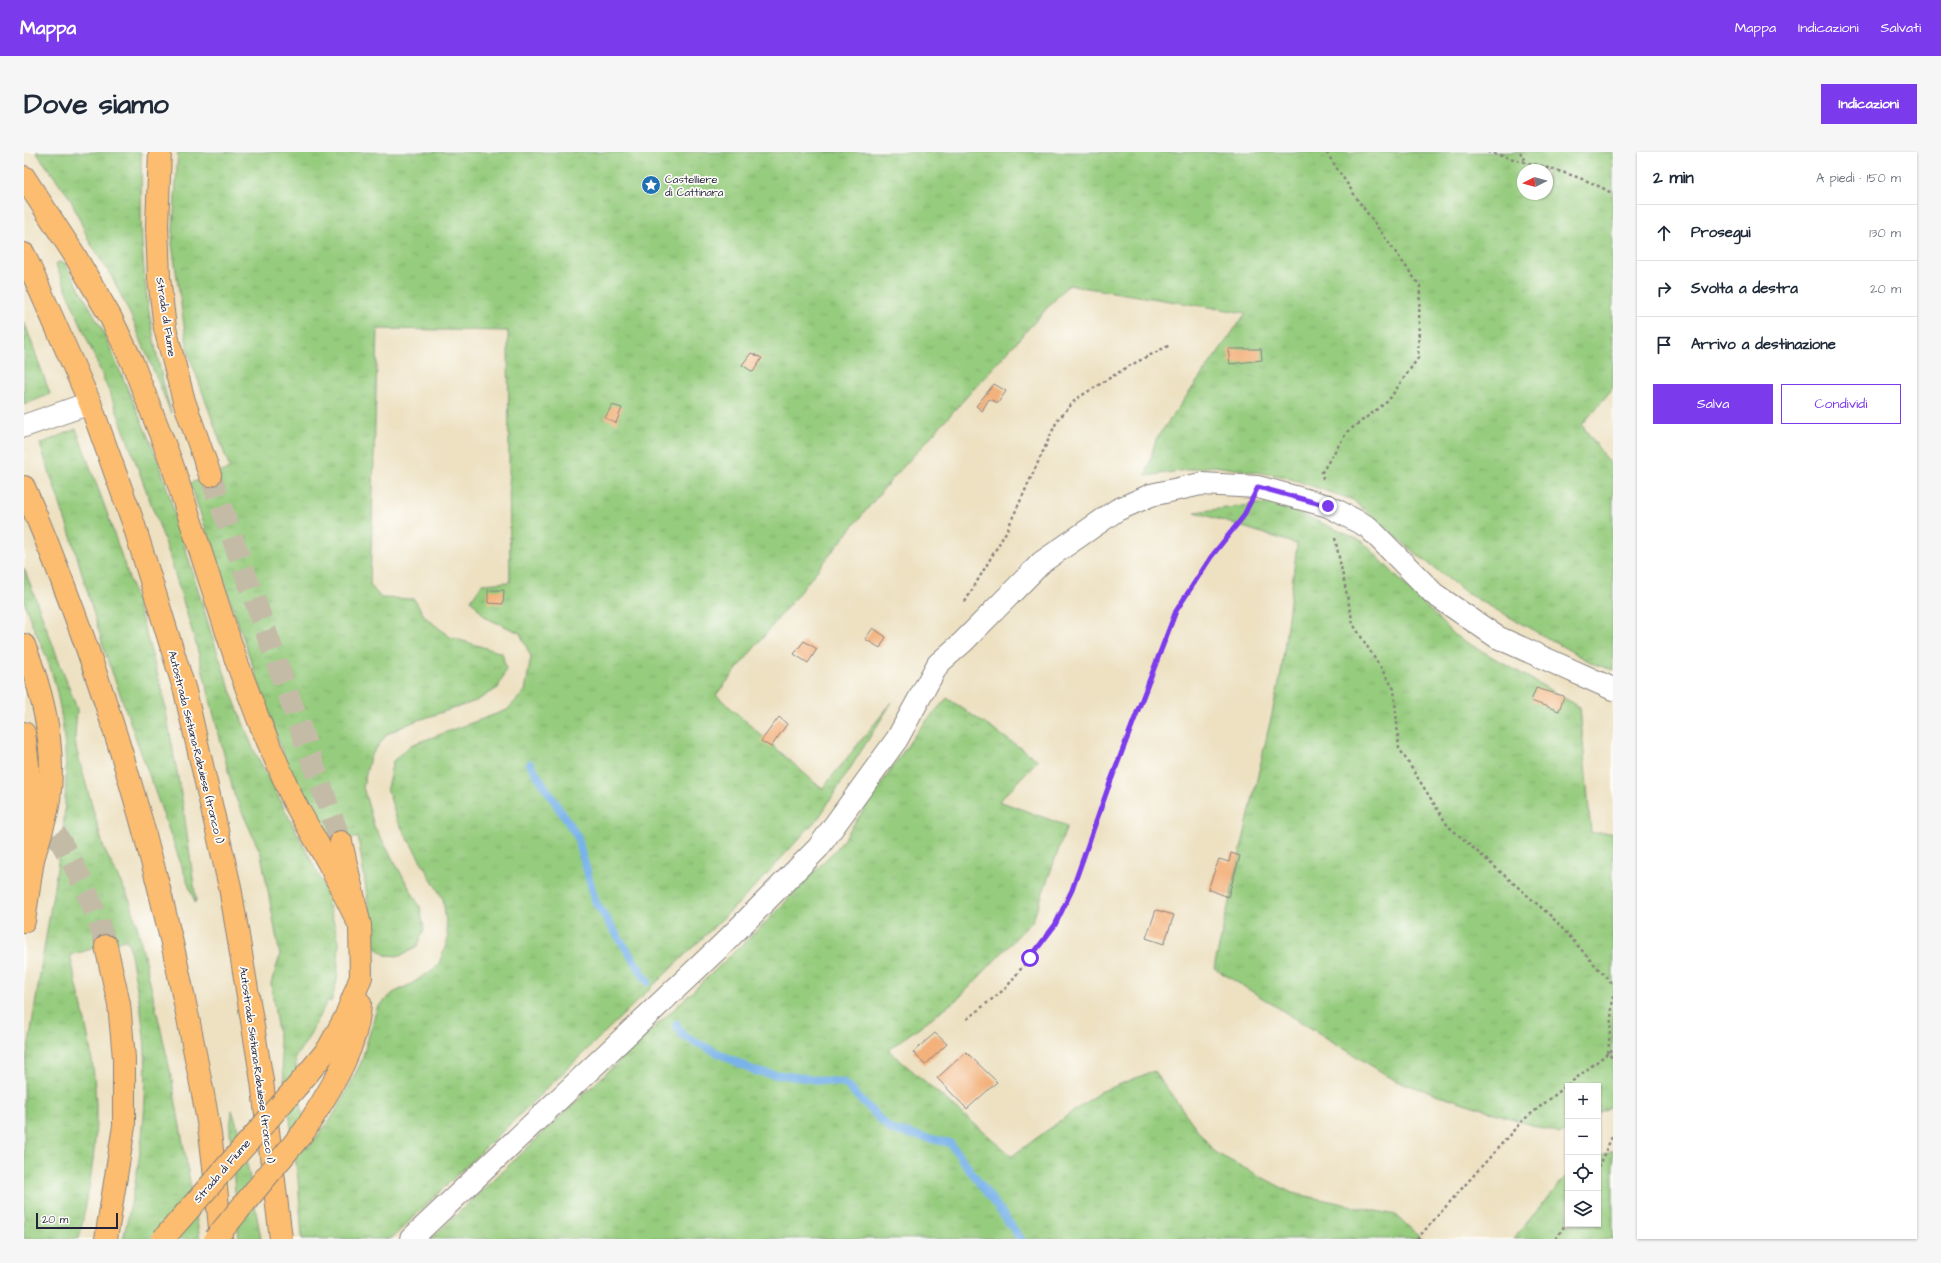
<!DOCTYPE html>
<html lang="it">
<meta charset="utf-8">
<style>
body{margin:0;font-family:"Architects Daughter",sans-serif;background:#f6f6f7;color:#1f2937}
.controls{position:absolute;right:12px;bottom:12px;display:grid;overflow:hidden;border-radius:0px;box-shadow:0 1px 3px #0004}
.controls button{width:36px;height:36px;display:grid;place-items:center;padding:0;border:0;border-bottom:1px solid #e0e1e3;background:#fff;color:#1f2937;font:20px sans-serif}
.compass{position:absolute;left:1493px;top:12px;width:36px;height:36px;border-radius:50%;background:#fff;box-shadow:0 1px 3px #0004;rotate:264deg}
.scale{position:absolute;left:12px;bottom:10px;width:82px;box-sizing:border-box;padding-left:4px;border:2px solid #22223b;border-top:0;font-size:11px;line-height:14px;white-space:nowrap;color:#22223b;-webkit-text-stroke:3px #fdfcf7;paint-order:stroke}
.stop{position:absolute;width:12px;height:12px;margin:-9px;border:3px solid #7c3aed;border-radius:50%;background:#fff}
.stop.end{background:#7c3aed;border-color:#fff;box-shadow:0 1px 4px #0008}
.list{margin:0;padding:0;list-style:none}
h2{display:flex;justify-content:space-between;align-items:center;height:52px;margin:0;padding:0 16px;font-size:17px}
h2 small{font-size:13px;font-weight:400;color:#747a83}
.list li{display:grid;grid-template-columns:26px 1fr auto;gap:12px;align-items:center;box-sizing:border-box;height:56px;padding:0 16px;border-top:1px solid #e0e1e3}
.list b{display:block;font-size:15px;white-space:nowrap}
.list em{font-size:13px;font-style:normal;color:#747a83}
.actions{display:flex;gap:8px;padding:12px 16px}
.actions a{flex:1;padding:9px 0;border:1px solid #7c3aed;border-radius:0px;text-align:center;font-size:14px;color:#7c3aed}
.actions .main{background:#7c3aed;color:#fff}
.icon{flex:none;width:22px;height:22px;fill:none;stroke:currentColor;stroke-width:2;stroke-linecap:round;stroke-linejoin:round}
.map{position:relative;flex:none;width:1589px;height:1087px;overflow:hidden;border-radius:0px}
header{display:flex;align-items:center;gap:24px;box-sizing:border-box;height:56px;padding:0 20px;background:#7c3aed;color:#fff}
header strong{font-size:19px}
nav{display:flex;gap:22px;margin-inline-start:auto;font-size:14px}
.intro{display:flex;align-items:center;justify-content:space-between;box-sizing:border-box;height:96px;padding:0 24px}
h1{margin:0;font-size:28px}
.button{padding:10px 18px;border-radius:0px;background:#7c3aed;color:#fff;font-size:14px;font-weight:700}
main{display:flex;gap:24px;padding:0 24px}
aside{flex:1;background:#fff;border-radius:0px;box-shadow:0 1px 3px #0004}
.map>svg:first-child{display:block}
</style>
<header>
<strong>Mappa</strong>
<nav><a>Mappa</a><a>Indicazioni</a><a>Salvati</a></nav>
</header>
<div class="intro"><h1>Dove siamo</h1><a class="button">Indicazioni</a></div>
<main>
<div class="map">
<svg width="1589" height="1087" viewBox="0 0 1589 1087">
<defs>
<pattern id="grass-tufts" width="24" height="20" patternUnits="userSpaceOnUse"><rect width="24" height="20" fill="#96cc7e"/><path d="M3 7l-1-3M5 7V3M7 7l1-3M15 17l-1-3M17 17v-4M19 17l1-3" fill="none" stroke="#81af6e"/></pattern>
</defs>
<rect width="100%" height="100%" fill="#fdfcf7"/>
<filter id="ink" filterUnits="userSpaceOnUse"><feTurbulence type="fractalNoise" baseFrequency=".025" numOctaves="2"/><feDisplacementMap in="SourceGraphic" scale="8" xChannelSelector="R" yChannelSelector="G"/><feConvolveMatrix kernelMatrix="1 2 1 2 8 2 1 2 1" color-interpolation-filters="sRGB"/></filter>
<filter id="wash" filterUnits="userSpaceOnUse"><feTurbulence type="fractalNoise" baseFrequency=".012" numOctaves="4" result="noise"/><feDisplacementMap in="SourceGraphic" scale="16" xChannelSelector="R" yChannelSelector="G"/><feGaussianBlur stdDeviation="0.9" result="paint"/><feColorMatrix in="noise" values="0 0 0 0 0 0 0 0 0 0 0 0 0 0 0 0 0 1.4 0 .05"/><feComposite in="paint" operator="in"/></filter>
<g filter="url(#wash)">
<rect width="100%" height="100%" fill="#ede1c2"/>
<!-- grass -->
<g fill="url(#grass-tufts)" stroke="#5c775c" fill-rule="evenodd">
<path d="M12 0H117C118 30 116 61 118 91 121 150 132 205 147 261L107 164 88 125 66 91 46 46Z"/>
<path d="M154 0H1589V236L1558 273 1589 316V518L1570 512 1444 442 1386 397 1329 348 1258 324 1190 314 1122 324 1132 287 1222 161 1044 133 861 335 692 543 798 637 868 550 796 664 726 740 367 1087H278L274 1026 247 831 256 804 237 702 210 642 172 492 142 392 91 254 32 113 34 110 41 111 78 177 136 313 187 481 208 543 228 594 298 729 315 789 313 828 307 850 303 849 282 890 271 905 283 997 309 964 337 911 353 856 369 841 389 831 414 814 424 787 419 747 373 668 363 636 369 609 387 593 483 558 501 539 507 505 496 481 462 466 447 448 458 432 486 430 484 179 354 177 346 433 357 446 390 447 401 465 426 485 478 501 482 517 474 536 452 549 389 570 363 582 346 605 339 635 350 674 396 755 400 777 393 794 376 804 361 803 351 794 334 685 292 699 166 331 206 317 164 200 148 92ZM1499 18H1523V42H1499Z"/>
<path d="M0 169 26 242 0 253Z"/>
<path d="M52 277 82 358 111 444 138 538 159 653 172 748 171 751 81 500 50 394 16 292Z"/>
<path d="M1250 350 1338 389 1430 483 1556 555 1567 681H1589V953L1574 961V934H1544V978L1536 982 1372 929 1190 816 1257 522 1273 392 1171 360Z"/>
<path d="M0 416 53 557 51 585 52 596 80 697 106 749 113 773 146 918 176 1087H99C115 1021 126 953 120 884 117 853 110 822 105 791L101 788 46 803C57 853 71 903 72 954 73 999 64 1043 55 1087H0V922L39 679C44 625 43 573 28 521 21 497 5 471 0 447 0 437 0 426 0 416Z"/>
<path d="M923 546 1014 608 975 649 1043 674 1009 768 936 845 864 898 988 1004 1076 940 1130 919 1190 1000 1268 1041 1372 1063 1398 1087H407L743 769 815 694 892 581Z"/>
<path d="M208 958C223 1000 229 1044 237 1087H215L206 979Z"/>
<path d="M1589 998V1087H1489L1544 1022V1072H1574V1006Z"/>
</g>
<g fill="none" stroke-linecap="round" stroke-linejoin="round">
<!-- stream -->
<g stroke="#79b3ea" stroke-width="8">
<path d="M506 612 553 684 572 751 624 830"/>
<path d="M652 872 659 884 733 920 820 931 867 978 926 991 997 1087"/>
</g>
</g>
<g id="blocks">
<!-- building -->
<g fill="#f3b17b">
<path d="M1204 197H1237L1238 208 1206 212Z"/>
<path d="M727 201 738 206 729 220 718 213Z"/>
<path d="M970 232 982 239 974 251 965 247 958 259 952 254Z"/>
<path d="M588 253 598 256 592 271 581 266Z"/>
<path d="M464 438H480L479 452 464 451Z"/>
<path d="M849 476 862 485 856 496 841 487Z"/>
<path d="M780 489 793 497 784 511 770 502Z"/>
<path d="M1512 536 1540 544 1535 559 1507 549Z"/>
<path d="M755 565 763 572 747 595 737 589Z"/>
<path d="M1207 701 1216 704 1204 745 1184 737 1195 707 1205 710Z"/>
<path d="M1132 758 1150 763 1140 792 1122 786Z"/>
<path d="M911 881 923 892 901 913 889 900Z"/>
<path d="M942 900 973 930 943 957 913 926Z"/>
</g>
</g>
</g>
<g filter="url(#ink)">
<use href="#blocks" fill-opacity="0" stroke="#88827e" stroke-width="1"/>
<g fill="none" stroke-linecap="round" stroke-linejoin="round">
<!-- major-tunnel -->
<g stroke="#c4bba7" stroke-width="22" stroke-dasharray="22 11" stroke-linecap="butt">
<path d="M186 323 317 690"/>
<path d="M13 654C44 697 67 742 82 794"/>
</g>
<defs>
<g id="minor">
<path d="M0 274 66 251"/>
<path d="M387 1087 701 790 794 696 873 587 914 512 939 490 1018 410 1093 358 1127 343 1177 332 1234 335 1304 354 1344 375 1410 442 1473 485 1589 537"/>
</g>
<g id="major">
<path d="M136 0 133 73 135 126 141 176 160 249 186 323"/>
<path d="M0 581 8 646 9 707 0 769"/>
<path d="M275 932 304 897 321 866 337 825 336 774 317 690"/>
<path d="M281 978C305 939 334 897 336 851"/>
<path d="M82 1087 100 974V906L95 852 82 794"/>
</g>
<g id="highway">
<path d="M0 25 50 102 87 166 109 212 148 312 212 508 235 569 269 648 304 710 336 774"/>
<path d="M0 102 66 251 109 370 161 539 206 735 238 929 257 1087"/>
<path d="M0 335C73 505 128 684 164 866 172 907 181 948 187 989 191 1022 194 1055 197 1087"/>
<path d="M0 493C19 541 32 596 25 648 22 668 15 687 9 707"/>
</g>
</defs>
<!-- minor casing -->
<use href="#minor" stroke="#88827e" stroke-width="24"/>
<!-- major casing -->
<use href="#major" stroke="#88827e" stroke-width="24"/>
<!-- highway casing -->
<use href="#highway" stroke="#88827e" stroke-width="24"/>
<!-- path -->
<g stroke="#88827e" stroke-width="2.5" stroke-dasharray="3 3" stroke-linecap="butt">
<path d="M1464 0C1504 12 1554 20 1589 42"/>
<path d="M1496 0 1502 11"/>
<path d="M1299 327 1298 320 1323 280 1364 249 1394 206 1396 134 1336 51 1302 0"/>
<path d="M1311 386 1329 472 1370 537 1375 596 1424 674 1528 765 1589 833"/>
<path d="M941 450 982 380 1033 269 1052 247 1105 214 1146 193"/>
<path d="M1589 844 1584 901 1589 907"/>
<path d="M943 867 982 836 1031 773 1048 738 1084 636 1152 459 1187 405 1219 365 1222 359"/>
<path d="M1574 1015 1589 983"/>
<path d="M1393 1087 1498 969 1589 897"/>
<path d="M1532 1087 1544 1068"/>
</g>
<!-- minor -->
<use href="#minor" stroke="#fff" stroke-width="22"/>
<!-- major -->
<use href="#major" stroke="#fcbd6f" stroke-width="22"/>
<!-- highway -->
<use href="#highway" stroke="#fcbd6f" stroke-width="22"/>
<defs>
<g id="major-bridge">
<path d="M139 1087 275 932"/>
<path d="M191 1087 281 978"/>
</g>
</defs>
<!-- major-bridge casing -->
<use href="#major-bridge" stroke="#88827e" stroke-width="24" stroke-linecap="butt"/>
<!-- major-bridge -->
<use href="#major-bridge" stroke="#fcbd6f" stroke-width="22"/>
</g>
</g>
<g fill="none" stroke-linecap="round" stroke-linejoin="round" filter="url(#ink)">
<!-- route -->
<path stroke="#7c3aed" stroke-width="5" d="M1006 806 1031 773 1048 738 1084 636 1152 459 1187 405 1219 365 1234 335 1304 354"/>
</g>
<!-- icons -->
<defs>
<symbol id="sight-disc" viewBox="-11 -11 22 22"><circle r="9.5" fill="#1f6fb2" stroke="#fdfcf7"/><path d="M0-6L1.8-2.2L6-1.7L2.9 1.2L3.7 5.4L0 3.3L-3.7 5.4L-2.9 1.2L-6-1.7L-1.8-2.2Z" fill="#fff"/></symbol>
</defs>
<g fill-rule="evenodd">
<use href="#sight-disc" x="616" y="22" width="22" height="22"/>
</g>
<g text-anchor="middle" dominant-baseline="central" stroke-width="3.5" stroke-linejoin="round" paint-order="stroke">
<!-- poi labels -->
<g font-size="11" fill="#22223b" stroke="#fdfcf7" text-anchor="start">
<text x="641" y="27">Castelliere<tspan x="641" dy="13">di Cattinara</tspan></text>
</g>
<!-- street labels -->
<g font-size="11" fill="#22223b" stroke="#fdfcf7">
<text transform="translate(142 165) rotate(81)">Strada di Fiume</text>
<text transform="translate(172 595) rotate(76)">Autostrada Sistiana-Rabuiese (tronco I)</text>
<text transform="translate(233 913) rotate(82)">Autostrada Sistiana-Rabuiese (tronco I)</text>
<text transform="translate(198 1019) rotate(-49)">Strada di Fiume</text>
</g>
</g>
</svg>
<div class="controls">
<button>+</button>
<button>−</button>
<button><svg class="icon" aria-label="locate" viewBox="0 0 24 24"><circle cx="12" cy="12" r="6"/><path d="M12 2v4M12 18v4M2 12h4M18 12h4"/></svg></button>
<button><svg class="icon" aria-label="layers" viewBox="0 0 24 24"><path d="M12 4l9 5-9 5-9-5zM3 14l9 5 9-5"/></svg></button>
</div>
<svg class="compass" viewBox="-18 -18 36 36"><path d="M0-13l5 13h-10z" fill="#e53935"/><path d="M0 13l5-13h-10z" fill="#747a83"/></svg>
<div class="scale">20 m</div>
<div class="stop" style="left:1006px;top:806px"></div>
<div class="stop end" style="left:1304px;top:354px"></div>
</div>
<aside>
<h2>2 min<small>A piedi · 150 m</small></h2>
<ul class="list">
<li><svg class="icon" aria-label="ahead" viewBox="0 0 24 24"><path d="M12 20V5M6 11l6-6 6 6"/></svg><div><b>Prosegui</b></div><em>130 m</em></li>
<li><svg class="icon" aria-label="right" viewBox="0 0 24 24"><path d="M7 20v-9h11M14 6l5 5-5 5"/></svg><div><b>Svolta a destra</b></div><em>20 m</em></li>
<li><svg class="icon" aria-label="arrive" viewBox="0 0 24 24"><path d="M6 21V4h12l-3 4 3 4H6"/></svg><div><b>Arrivo a destinazione</b></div></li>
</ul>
<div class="actions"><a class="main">Salva</a><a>Condividi</a></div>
</aside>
</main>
